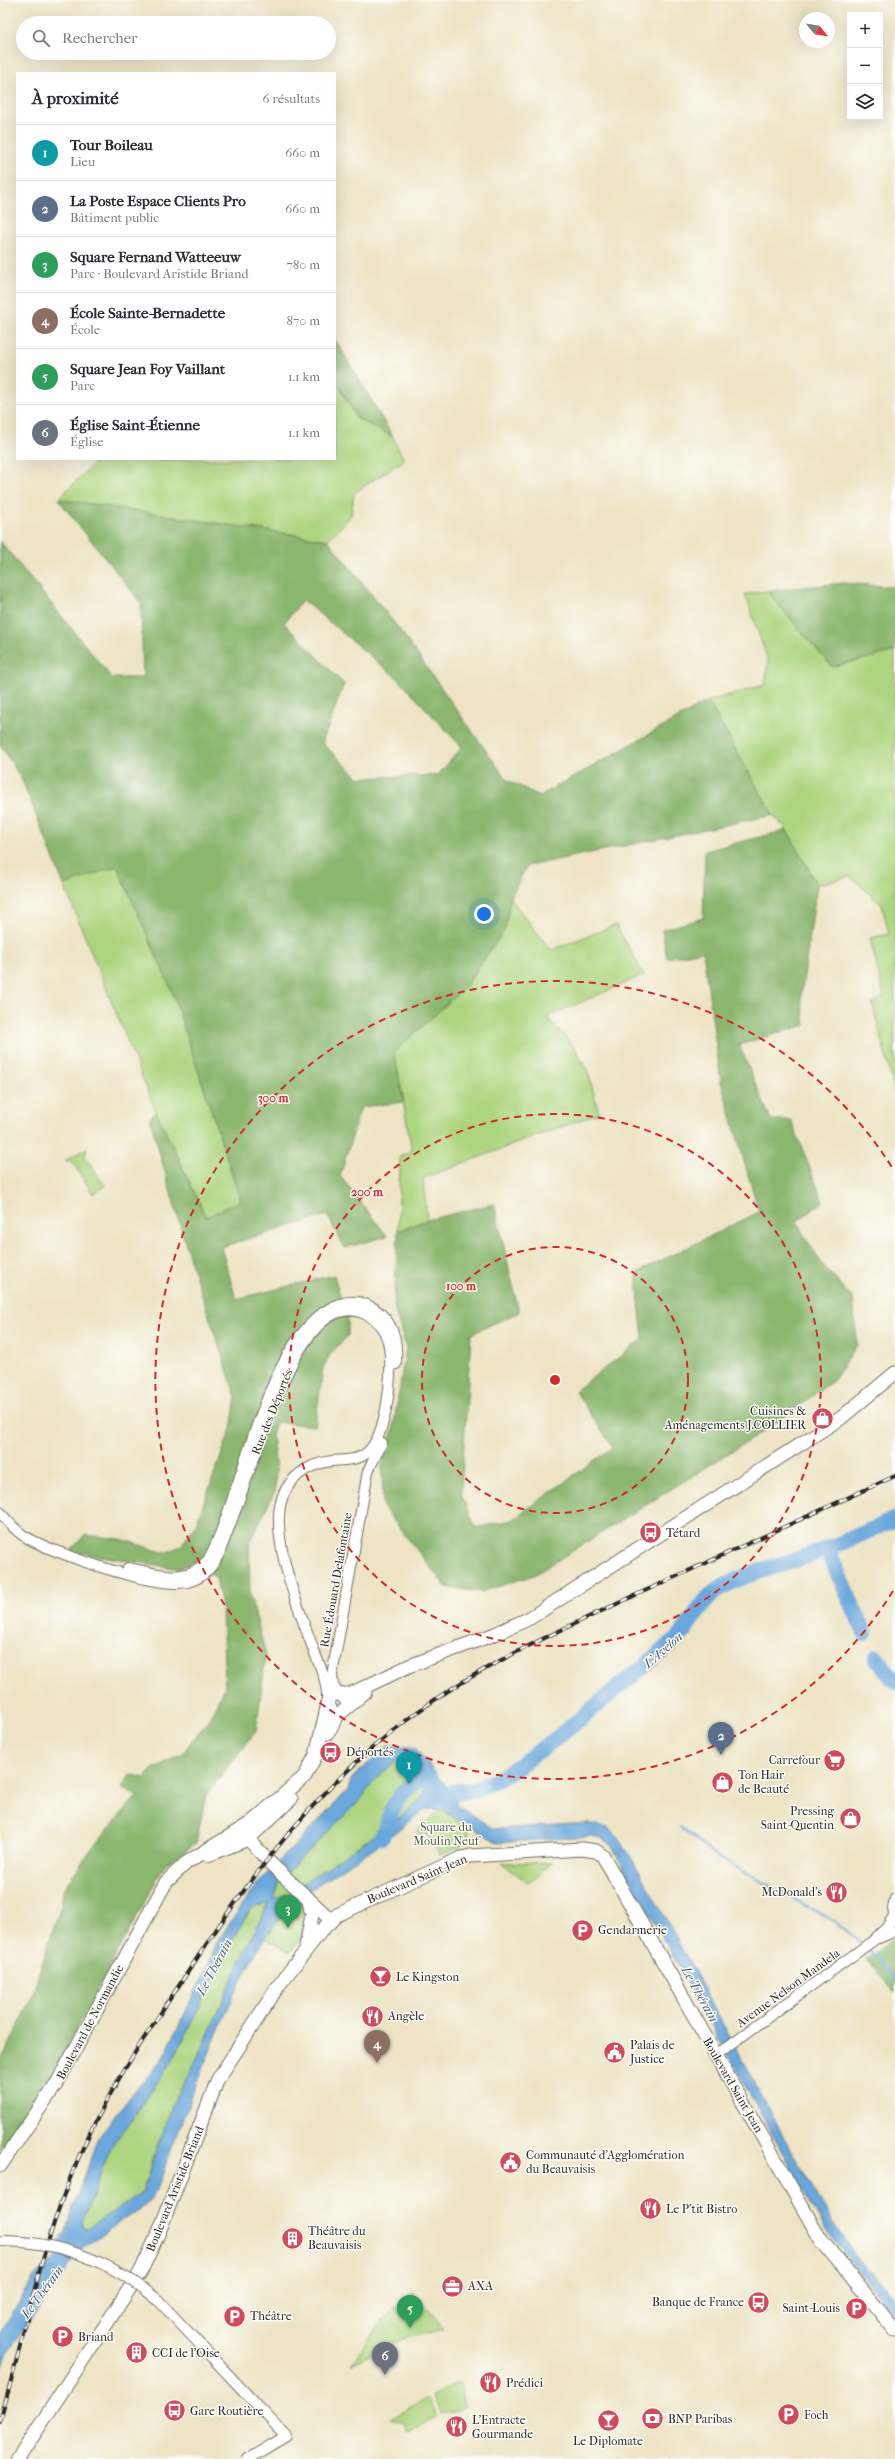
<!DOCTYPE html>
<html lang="fr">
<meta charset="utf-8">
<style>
body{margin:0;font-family:"IM FELL French Canon",serif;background:#f2f2f3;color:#2b2b33}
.controls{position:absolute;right:12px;top:12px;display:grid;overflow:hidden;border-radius:0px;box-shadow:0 4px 16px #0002}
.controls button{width:36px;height:36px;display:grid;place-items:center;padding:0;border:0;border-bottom:1px solid #e1e1e2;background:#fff;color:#2b2b33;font:20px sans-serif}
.compass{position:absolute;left:799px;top:12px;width:36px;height:36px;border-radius:50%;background:#fff;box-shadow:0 4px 16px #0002;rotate:120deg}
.you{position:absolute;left:484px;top:914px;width:14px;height:14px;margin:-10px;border:3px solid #fff;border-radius:50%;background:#1a73e8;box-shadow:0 0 0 6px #1a73e833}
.badge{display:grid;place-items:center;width:26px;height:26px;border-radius:50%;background:#d1495b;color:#fff;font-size:13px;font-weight:700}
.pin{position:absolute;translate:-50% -33px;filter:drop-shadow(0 1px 2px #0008)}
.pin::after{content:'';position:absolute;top:21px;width:14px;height:12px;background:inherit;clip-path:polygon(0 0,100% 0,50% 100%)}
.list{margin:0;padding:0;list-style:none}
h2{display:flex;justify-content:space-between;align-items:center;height:52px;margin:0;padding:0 16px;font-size:17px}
h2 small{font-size:13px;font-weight:400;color:#7c7c81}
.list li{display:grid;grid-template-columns:26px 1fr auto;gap:12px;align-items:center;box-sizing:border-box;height:56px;padding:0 16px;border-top:1px solid #e1e1e2}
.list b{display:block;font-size:15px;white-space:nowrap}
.list p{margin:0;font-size:13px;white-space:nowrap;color:#7c7c81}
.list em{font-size:13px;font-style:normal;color:#7c7c81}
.icon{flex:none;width:22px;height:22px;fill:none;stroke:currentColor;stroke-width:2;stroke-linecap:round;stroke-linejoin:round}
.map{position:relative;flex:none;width:895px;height:2459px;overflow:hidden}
.search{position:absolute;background:#fff;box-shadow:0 4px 16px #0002;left:16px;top:16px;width:320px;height:44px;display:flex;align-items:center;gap:10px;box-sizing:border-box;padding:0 14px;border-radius:22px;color:#7c7c81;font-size:15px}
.panel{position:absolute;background:#fff;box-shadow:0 4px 16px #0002;left:16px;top:72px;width:320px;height:388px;border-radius:0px}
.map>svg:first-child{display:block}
</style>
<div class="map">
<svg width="895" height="2459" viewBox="0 0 895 2459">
<rect width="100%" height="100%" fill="#fdfcf7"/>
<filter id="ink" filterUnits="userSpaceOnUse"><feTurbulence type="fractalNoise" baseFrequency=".025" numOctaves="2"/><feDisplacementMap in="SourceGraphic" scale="8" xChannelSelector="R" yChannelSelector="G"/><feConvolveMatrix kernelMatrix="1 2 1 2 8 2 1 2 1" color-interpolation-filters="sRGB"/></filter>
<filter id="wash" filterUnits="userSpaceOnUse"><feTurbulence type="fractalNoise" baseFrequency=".012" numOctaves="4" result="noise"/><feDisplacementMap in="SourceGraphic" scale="16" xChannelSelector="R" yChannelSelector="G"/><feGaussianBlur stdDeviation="0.9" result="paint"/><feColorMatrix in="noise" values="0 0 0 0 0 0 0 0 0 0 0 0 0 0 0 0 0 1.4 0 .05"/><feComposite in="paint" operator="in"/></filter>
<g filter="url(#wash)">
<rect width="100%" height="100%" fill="#eee4c5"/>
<!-- green -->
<g fill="#add57f" stroke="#6c8055">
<path d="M335 379 357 418 393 437 404 460 354 493 351 516 328 540 58 499 98 459H335Z"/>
<path d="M767 591 832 667 895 651V1092L872 1003 884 997 870 938 889 934 882 905 850 876 817 885 787 830 773 815 708 701 765 685 768 661 745 594Z"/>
<path d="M117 866 172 991 241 1201 206 1217 156 1111 64 885Z"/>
<path d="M510 898 551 950 616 925 644 975 547 1017 574 1047 588 1072 599 1113 423 1178 427 1220 398 1231 400 1156 412 1151 394 1052 464 988 505 929Z"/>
<path d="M87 1148 85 1157 105 1186 93 1194 73 1163 65 1161Z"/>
<path d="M397 1760 411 1763 427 1787 419 1801 395 1821 291 1892 273 1899 279 1881 360 1800 375 1780Z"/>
<path d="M439 1809 469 1826 468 1839 459 1847 440 1855 427 1835 416 1832Z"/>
<path d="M553 1862 528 1883 502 1863Z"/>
<path d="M302 1903C311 1920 301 1938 290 1952L265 1938 289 1907Z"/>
<path d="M268 1904 240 1961 203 2047 157 2145 142 2193 88 2228H84L82 2223 109 2151 172 2061 226 1954 225 1951 251 1909 255 1906Z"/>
<path d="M412 2291 444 2329 403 2339 351 2364 383 2320Z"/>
<path d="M457 2383H460L464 2407 458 2411 440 2414 432 2396Z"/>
<path d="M427 2399 437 2417 409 2431 404 2423 390 2419Z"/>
</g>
<!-- forest -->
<g fill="#8ab66e" stroke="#5a704c" fill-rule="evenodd">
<path d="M335 339 393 437 357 418 335 379Z"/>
<path d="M58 499 328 540 399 629 507 780 540 796 708 701 773 815 527 866 510 898 505 929 464 988 394 1052 404 1102 361 1107 340 1176 387 1236 345 1248 327 1215 221 1247 236 1299 334 1275 348 1323V1336L331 1353 323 1368 315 1426 276 1422 272 1435 276 1471 275 1491 249 1543 250 1595 266 1655 256 1731 206 1795 196 1843 165 1864 51 2076 0 2149V2063L29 2005 61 1905 64 1888 92 1848 137 1796 122 1787 130 1774 144 1778 153 1769 183 1753 209 1719 225 1687 222 1608 216 1578 195 1561 179 1569 70 1551 85 1535 121 1539 165 1553 181 1546 196 1524 231 1429 236 1397 189 1256 150 1119 156 1111 206 1217 241 1201 172 991 117 866 64 885 22 780 0 744V541L112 678H143L141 603ZM303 600 397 678 462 747 438 775 359 778 322 743 344 684 284 623Z"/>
<path d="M843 583 895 587V651L832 667 767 591Z"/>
<path d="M787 830 817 885 801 996 805 1025 739 1045 771 1120H791L823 1202 796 1222 822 1264 853 1299 857 1345 834 1380 761 1433 534 1575 481 1592 446 1587 383 1507 382 1465 393 1430 406 1348 394 1307 398 1231 427 1220 494 1204 519 1312 471 1334 461 1494 476 1528 512 1520 613 1447 575 1391 643 1339 636 1273 759 1212 721 1082 703 951 667 958 662 930 703 918 705 851Z"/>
<path d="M895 1938V1993L867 1959Z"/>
</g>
<!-- water -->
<path fill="#6ba7dc" stroke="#4b6984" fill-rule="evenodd" d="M389 1745 412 1747 416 1749 457 1799 456 1805 494 1829 588 1823 608 1828 621 1840 670 1926 794 2156 830 2217 855 2255 895 2298V2316L825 2229 611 1845 601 1838 591 1836 498 1843 469 1825 457 1820 443 1809H425L381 1843 310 1890 298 1899 302 1903 289 1907 274 1924 246 1970 220 2026 174 2141 157 2190 148 2203 82 2248 5 2357 0 2371V2333L35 2276 56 2257 62 2236 65 2234 97 2140 116 2113 162 2060 209 1964 215 1945 257 1884 332 1807 348 1790 352 1778ZM397 1760 411 1763 427 1787 419 1801 395 1821 291 1892 274 1899 279 1880 360 1800 375 1780ZM268 1904 240 1961 203 2047 172 2106 142 2193 88 2228H84L82 2223 109 2151 172 2061 226 1953 225 1951 251 1909 255 1906Z"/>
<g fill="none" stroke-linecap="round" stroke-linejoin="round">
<!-- stream -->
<g stroke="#6ba7dc" stroke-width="2.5">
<path d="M680 1827 721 1859 837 1923 864 1945"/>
<path d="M868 1948 895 1980"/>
</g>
<!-- river -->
<g stroke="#6ba7dc" stroke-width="16">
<path d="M827 1549 865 1633"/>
<path d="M876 1657 895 1682"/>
<path d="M441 1801 455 1792 476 1790 510 1772 558 1737 676 1640C690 1626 697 1609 709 1597 730 1576 785 1565 813 1554 841 1544 868 1531 895 1519"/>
<path d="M382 1837C392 1809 396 1789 426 1778"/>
</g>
</g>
</g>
<g filter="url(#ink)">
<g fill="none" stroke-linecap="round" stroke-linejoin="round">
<defs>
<g id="minor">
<path d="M0 1512C7 1521 14 1529 24 1536 52 1553 155 1589 187 1582 202 1579 211 1569 218 1556 231 1524 242 1491 254 1458 267 1422 306 1290 363 1313 382 1321 389 1336 390 1356 391 1381 387 1443 362 1456 353 1461 341 1460 332 1461 306 1464 285 1480 280 1506 273 1547 300 1612 314 1651 320 1666 328 1683 327 1700"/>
<path d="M128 1568C156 1573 187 1586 208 1560 243 1498 267 1328 340 1304 355 1299 369 1303 381 1314 396 1328 397 1346 396 1364"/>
<path d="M337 1692 333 1685 332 1675 368 1471 382 1443"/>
<path d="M895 1899 893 1908 895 1920"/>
<path d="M879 1938 895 1931"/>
<path d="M716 2055 874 1940 887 1927 894 1916"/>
<path d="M158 2300 286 2436 248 2459"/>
</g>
<g id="major">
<path d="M343 1694H350L409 1666 495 1634 530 1618 841 1418 895 1373"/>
<path d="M333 1713 327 1706 329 1696 339 1693 347 1700"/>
<path d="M328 1733 336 1717 365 1692"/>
<path d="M243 1833 271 1864 331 1920"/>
<path d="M208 1855 248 1839 291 1799"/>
<path d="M306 1946 312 1915 308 1898"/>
<path d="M0 2166 57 2083 166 1882 186 1863 251 1823 305 1776 316 1755 327 1708"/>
<path d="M18 2459 141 2271 159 2232 218 2079 279 1985 321 1931 337 1915 461 1858 470 1856 582 1849 596 1851 603 1856 821 2240 895 2330"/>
</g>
</defs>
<!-- minor casing -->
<use href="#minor" stroke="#6f6c61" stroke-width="12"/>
<!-- major casing -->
<use href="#major" stroke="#6f6c61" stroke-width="15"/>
<!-- minor -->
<use href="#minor" stroke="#fff" stroke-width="10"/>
<!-- major -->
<use href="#major" stroke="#fff" stroke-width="13"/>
<defs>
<path id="rail" d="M0 2421C24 2339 39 2255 71 2176 97 2109 136 2049 176 1990 253 1872 327 1769 448 1691 508 1653 574 1624 638 1594 724 1555 809 1515 895 1476"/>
</defs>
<!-- rail casing -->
<use href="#rail" stroke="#2b2b2b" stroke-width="4"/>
<!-- rail -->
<use href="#rail" stroke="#fdfcf7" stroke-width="2.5" stroke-dasharray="8" stroke-linecap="butt"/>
<defs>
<path id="minor-bridge" d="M0 2241C59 2241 113 2262 158 2300"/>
</defs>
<!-- minor-bridge casing -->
<use href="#minor-bridge" stroke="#6f6c61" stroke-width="12" stroke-linecap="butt"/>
<!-- minor-bridge -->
<use href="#minor-bridge" stroke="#fff" stroke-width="10"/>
</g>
</g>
<!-- distance rings -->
<g fill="none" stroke="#d62828" stroke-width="2" stroke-dasharray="7 5">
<circle cx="555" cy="1380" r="133"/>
<circle cx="555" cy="1380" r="266"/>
<path d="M893 1591A399 399 0 1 1 893 1169"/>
</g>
<!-- icons -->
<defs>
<symbol id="shop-disc" viewBox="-11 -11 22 22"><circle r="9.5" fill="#d1495b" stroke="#fdfcf7"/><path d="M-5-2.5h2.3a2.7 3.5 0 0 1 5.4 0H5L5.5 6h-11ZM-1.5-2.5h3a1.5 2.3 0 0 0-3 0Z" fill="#fff"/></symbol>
<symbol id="bus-disc" viewBox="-11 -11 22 22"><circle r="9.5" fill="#d1495b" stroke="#fdfcf7"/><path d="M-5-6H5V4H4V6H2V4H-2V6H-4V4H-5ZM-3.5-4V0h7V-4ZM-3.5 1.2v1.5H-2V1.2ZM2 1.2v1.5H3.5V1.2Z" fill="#fff"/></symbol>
<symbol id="supermarket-disc" viewBox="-11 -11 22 22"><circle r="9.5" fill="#d1495b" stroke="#fdfcf7"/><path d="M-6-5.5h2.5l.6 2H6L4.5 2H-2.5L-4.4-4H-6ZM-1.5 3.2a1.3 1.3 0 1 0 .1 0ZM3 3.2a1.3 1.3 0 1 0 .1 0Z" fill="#fff"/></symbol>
<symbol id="restaurant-disc" viewBox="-11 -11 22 22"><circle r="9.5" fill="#d1495b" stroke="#fdfcf7"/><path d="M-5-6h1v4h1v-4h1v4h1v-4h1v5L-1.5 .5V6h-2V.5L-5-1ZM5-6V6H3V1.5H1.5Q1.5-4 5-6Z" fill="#fff"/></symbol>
<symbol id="parking-disc" viewBox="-11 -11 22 22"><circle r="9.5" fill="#d1495b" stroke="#fdfcf7"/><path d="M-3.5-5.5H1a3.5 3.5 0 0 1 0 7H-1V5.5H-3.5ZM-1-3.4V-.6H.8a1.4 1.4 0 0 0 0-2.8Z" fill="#fff"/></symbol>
<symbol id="bar-disc" viewBox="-11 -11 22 22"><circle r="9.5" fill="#d1495b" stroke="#fdfcf7"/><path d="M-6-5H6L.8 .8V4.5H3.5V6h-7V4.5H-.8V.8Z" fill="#fff"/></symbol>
<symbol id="civic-disc" viewBox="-11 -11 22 22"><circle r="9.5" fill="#d1495b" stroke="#fdfcf7"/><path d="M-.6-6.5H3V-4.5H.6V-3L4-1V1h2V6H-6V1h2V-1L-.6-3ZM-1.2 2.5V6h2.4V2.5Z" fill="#fff"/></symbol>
<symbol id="building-disc" viewBox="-11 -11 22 22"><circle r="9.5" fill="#d1495b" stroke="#fdfcf7"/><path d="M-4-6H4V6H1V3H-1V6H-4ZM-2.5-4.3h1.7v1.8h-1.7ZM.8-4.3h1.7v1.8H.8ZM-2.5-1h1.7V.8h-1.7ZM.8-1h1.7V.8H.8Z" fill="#fff"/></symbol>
<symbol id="office-disc" viewBox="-11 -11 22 22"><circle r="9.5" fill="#d1495b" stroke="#fdfcf7"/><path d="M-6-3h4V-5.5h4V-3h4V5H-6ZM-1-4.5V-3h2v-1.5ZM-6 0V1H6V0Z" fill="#fff"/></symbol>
<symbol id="bank-disc" viewBox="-11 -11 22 22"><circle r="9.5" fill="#d1495b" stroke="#fdfcf7"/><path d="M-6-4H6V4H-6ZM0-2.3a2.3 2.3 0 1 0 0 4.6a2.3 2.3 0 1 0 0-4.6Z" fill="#fff"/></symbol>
</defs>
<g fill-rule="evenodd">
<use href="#shop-disc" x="810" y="1406" width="25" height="25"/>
<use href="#bus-disc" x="638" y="1520" width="25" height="25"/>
<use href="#bus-disc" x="318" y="1740" width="25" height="25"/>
<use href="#supermarket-disc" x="822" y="1748" width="25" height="25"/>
<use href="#shop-disc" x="710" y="1770" width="25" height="25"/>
<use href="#shop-disc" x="838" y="1806" width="25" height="25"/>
<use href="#restaurant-disc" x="824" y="1880" width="25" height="25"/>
<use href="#parking-disc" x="570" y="1918" width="25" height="25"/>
<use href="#bar-disc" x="368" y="1964" width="25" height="25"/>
<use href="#restaurant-disc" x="360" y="2004" width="25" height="25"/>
<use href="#civic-disc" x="602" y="2040" width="25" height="25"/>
<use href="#civic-disc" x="498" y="2150" width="25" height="25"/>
<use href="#restaurant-disc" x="638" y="2196" width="25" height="25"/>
<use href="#building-disc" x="280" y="2226" width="25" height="25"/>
<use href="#office-disc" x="440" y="2274" width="25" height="25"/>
<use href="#bus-disc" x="746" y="2290" width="25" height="25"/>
<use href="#parking-disc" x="844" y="2296" width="25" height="25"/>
<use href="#parking-disc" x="222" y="2304" width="25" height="25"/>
<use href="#parking-disc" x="50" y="2324" width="25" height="25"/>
<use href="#building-disc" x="124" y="2340" width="25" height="25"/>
<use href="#restaurant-disc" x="478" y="2370" width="25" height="25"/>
<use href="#bus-disc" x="162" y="2398" width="25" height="25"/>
<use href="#parking-disc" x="776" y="2402" width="25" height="25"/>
<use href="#bank-disc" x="640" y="2406" width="25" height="25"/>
<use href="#bar-disc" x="596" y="2408" width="25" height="25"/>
<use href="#restaurant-disc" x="444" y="2414" width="25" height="25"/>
</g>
<g text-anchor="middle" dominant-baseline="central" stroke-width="3" stroke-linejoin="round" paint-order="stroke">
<!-- poi labels -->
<g font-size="12" fill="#2b2b2b" stroke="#fdfcf7" text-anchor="start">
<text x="806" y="1411" text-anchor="end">Cuisines &amp;<tspan x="806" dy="14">Aménagements J.COLLIER</tspan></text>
<text x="666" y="1533">Tétard</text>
<text x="346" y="1752">Déportés</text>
<text x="820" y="1760" text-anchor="end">Carrefour</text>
<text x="738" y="1775">Ton Hair<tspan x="738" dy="14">de Beauté</tspan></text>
<text x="834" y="1811" text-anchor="end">Pressing<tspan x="834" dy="14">Saint-Quentin</tspan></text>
<text x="822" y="1892" text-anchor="end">McDonald's</text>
<text x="598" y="1930">Gendarmerie</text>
<text x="396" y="1977">Le Kingston</text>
<text x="388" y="2016">Angèle</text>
<text x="630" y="2045">Palais de<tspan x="630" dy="14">Justice</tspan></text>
<text x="526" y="2155">Communauté d'Agglomération<tspan x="526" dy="14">du Beauvaisis</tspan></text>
<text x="666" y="2209">Le P'tit Bistro</text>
<text x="308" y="2231">Théâtre du<tspan x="308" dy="14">Beauvaisis</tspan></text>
<text x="468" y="2286">AXA</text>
<text x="744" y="2302" text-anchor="end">Banque de France</text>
<text x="840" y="2308" text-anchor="end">Saint-Louis</text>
<text x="250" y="2316">Théâtre</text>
<text x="78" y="2337">Briand</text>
<text x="152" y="2353">CCI de l'Oise</text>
<text x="506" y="2383">Prédici</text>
<text x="190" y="2411">Gare Routière</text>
<text x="804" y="2415">Foch</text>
<text x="668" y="2419">BNP Paribas</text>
<text x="472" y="2420">L'Entracte<tspan x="472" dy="14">Gourmande</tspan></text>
<text x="608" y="2441" text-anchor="middle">Le Diplomate</text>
</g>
<!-- street labels -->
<g font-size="12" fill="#2b2b2b" stroke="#fdfcf7">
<text transform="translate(272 1412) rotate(-68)">Rue des Déportés</text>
<text transform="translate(336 1580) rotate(-80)">Rue Édouard Delafontaine</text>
<text transform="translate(417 1879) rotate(-23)">Boulevard Saint-Jean</text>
<text transform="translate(788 1988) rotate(-36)">Avenue Nelson Mandela</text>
<text transform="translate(90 2022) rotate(-62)">Boulevard de Normandie</text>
<text transform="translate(733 2085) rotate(60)">Boulevard Saint-Jean</text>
<text transform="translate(175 2189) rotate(-68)">Boulevard Aristide Briand</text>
</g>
<!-- park labels -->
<g font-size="12" fill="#525e44" stroke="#fdfcf7">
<text x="446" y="1827">Square du<tspan x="446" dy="14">Moulin Neuf</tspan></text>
</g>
<!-- water labels -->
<g font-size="13" font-style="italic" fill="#455d72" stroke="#fdfcf7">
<text transform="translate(663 1650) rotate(-41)">L'Avelon</text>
<text transform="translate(214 1967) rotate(-62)">Le Thérain</text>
<text transform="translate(700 1994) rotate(61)">Le Thérain</text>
<text transform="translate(42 2292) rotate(-54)">Le Thérain</text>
</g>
</g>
<circle cx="555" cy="1380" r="6" fill="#d62828" stroke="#fdfcf7" stroke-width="2"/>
<g font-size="12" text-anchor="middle" font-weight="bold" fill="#d62828" stroke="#fdfcf7" stroke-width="3" stroke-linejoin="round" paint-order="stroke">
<text x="273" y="1102">300 m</text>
<text x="367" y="1196">200 m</text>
<text x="461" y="1290">100 m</text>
</g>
</svg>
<div class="controls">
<button>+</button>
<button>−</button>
<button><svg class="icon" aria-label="layers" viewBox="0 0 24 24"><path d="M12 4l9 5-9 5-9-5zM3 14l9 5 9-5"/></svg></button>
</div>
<svg class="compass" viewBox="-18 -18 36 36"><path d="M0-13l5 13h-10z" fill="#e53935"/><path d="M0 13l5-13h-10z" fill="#7c7c81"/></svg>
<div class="you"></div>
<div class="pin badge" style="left:409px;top:1784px;background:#0f9aa8">1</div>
<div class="pin badge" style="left:721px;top:1755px;background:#5c6f8a">2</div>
<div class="pin badge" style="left:288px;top:1928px;background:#2e9e5b">3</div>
<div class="pin badge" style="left:377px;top:2063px;background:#8d6e63">4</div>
<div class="pin badge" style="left:410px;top:2328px;background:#2e9e5b">5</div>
<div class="pin badge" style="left:385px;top:2375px;background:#6b7280">6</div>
<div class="search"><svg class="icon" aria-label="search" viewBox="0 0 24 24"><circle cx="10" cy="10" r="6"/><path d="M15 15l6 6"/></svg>Rechercher</div>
<section class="panel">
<h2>À proximité<small>6 résultats</small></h2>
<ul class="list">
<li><span class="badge" style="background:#0f9aa8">1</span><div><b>Tour Boileau</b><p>Lieu</p></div><em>660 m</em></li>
<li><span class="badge" style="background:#5c6f8a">2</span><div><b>La Poste Espace Clients Pro</b><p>Bâtiment public</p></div><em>660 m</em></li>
<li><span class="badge" style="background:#2e9e5b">3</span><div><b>Square Fernand Watteeuw</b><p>Parc · Boulevard Aristide Briand</p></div><em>780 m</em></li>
<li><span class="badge" style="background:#8d6e63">4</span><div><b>École Sainte-Bernadette</b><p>École</p></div><em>870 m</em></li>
<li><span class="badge" style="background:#2e9e5b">5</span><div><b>Square Jean Foy Vaillant</b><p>Parc</p></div><em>1.1 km</em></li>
<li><span class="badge" style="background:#6b7280">6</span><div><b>Église Saint-Étienne</b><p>Église</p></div><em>1.1 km</em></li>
</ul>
</section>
</div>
